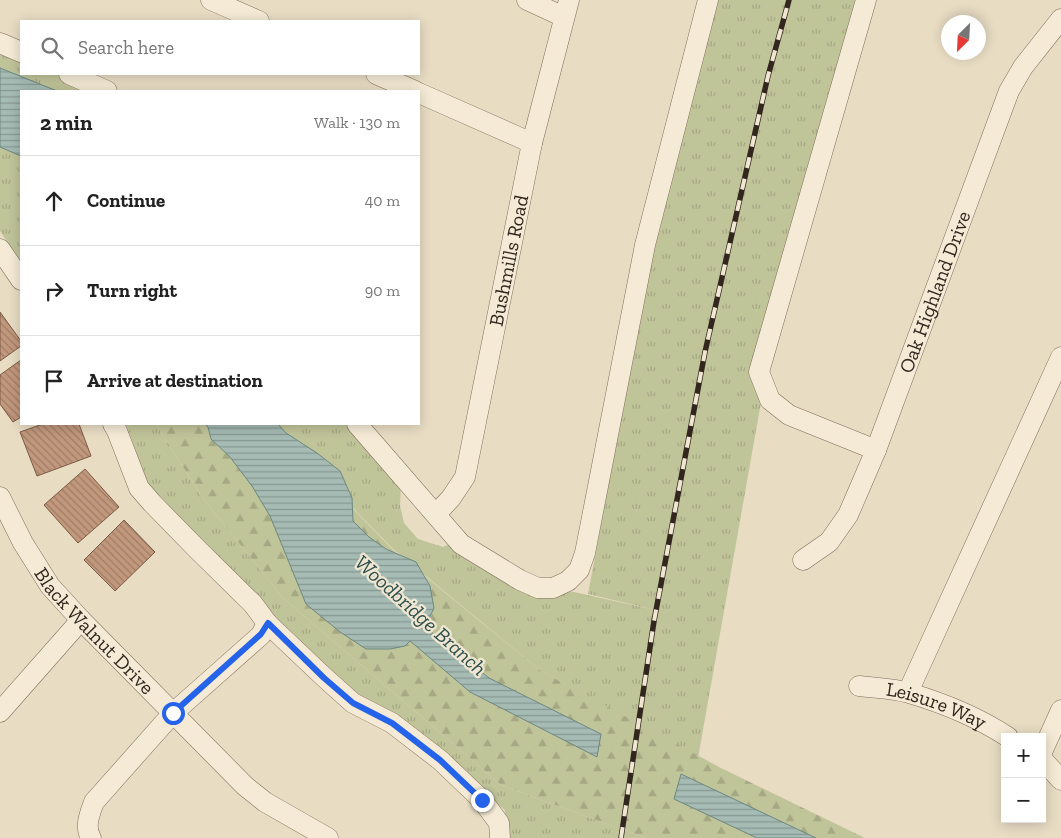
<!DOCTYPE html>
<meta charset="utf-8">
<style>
body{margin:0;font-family:"Zilla Slab",serif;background:#f2f2f2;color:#222}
.controls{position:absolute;right:15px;bottom:15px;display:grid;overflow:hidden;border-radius:0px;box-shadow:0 2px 12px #0003}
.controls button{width:45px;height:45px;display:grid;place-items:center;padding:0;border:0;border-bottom:1px solid #e0e0e0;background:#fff;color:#222;font:25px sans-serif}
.compass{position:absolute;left:941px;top:15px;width:45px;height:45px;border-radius:50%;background:#fff;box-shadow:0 2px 12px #0003;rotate:204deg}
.stop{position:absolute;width:15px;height:15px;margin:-11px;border:4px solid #2563eb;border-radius:50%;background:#fff}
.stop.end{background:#2563eb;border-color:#fff;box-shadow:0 1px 5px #0008}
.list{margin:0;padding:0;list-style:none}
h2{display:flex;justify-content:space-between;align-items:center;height:65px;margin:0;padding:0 20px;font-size:21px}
h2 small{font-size:16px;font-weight:400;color:#767676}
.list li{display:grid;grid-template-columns:32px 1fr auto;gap:15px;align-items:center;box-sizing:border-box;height:90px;padding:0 20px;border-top:1px solid #e0e0e0}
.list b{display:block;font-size:19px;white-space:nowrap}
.list em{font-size:16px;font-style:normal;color:#767676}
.icon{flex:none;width:28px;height:28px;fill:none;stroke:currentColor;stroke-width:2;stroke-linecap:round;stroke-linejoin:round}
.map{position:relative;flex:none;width:1061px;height:838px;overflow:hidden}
.search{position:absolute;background:#fff;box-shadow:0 2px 12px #0003;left:20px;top:20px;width:400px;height:55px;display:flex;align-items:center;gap:12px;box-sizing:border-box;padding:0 18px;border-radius:0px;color:#767676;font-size:19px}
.panel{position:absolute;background:#fff;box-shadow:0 2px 12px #0003;left:20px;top:90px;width:400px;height:335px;border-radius:0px}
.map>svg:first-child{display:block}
</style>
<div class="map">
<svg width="1061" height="838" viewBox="0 0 1061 838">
<defs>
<pattern id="grass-tufts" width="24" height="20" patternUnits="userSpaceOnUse" patternTransform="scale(1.25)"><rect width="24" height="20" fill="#c0c499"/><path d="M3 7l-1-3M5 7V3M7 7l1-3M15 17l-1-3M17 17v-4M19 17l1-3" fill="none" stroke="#a5a883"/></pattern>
<pattern id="forest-firs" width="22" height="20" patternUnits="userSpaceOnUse" patternTransform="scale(1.25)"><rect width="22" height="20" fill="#c0c499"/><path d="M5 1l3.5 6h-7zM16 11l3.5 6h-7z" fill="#a5a883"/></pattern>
<pattern id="water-rules" width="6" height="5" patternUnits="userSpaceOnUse" patternTransform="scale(1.25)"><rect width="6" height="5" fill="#a5bbb4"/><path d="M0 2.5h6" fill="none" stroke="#879892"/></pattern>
<pattern id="building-back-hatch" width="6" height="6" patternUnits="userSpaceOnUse" patternTransform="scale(1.25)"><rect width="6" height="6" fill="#c2987d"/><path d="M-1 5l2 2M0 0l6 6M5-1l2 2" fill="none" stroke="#9e7c66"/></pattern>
</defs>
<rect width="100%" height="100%" fill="#e8dcc3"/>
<!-- grass -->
<g fill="url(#grass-tufts)">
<path d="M714 0H860L760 408 698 758 541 671 393 549 271 424H354L401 483 400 506 404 523 418 539 443 547 453 543 525 586 574 592 664 612 588 594 671 150Z"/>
<path d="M0 46 21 56V74H56L90 91H39L0 68Z"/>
<path d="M0 136 21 150V263L0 231Z"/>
<path d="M126 424H156L202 497 283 598 501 785 645 838H502L505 810 369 705 339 685 148 484Z"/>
</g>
<!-- forest -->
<path fill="url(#forest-firs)" d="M156 424H271L393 550 541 671 721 768 865 838H645L501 785 283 598 202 497Z"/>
<!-- water -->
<g fill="url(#water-rules)" stroke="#6d8881">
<path d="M0 68 57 91H21V156L0 147Z"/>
<path d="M205 424H278L286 433 317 453 340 471 352 498 353 521 369 537 386 549 416 562 430 586 434 608 425 627 489 678 601 734 597 757 470 692 410 641 405 646 390 649H366L340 632 306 604 270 516 252 486 230 457 211 439 208 427Z"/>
<path d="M681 774 816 838H757L674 799Z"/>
</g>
<!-- building -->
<g fill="url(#building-back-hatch)" stroke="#7c5a45">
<path d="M0 312 21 341V346L0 361Z"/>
<path d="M21 360V417L13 422 0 404V375Z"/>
<path d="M43 424H79L91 456 37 476 20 432Z"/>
<path d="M85 469 119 507 78 543 44 505Z"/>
<path d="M124 520 155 552 115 591 84 560Z"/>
</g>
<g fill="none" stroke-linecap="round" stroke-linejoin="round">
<defs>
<g id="minor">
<path d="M211 0 259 21"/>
<path d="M527 0 564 17"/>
<path d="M866 0 759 372 770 400 789 415 876 450"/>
<path d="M0 43 21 52"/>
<path d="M69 74 107 91"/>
<path d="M376 74 415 91"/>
<path d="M419 93 532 143"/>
<path d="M0 249 21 280"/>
<path d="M357 424 461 544 520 580 538 588H553L568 581 579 570 585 553 645 245 708 0"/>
<path id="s1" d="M0 497 23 543 50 586 81 620 245 786 265 802 328 838"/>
<path id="s2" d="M436 514 451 498 465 477 532 143 569 0"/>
<path id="s3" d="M803 560 829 542 848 515 861 485 876 450 1009 91 1023 67 1061 19"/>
<path d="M267 623 324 677 353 703 392 723 440 760 482 800 499 823 500 838"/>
<path id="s4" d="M859 686C875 688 893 688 909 693 943 703 979 718 1008 737"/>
<path d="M908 692 1061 357"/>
<path d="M0 712 81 620"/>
<path d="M1042 752 1061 710"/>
<path d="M1042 759 1061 780"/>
<path d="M91 838C84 827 90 813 94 802L173 713 261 635 267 623 253 604 197 549 152 503 139 488 117 431 113 424"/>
</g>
</defs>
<!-- minor casing -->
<use href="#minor" stroke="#806e5c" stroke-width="21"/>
<!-- minor -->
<use href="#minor" stroke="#f4ead5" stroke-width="20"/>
<defs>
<path id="rail" d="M621 838 654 621 705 352 768 76 789 0"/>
</defs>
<!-- rail casing -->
<use href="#rail" stroke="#32271e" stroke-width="5.5"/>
<!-- rail -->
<use href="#rail" stroke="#f0e7d2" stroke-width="4" stroke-dasharray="11" stroke-linecap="butt"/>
</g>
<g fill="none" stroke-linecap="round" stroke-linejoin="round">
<!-- route -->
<path stroke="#2563eb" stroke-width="6" d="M173 713 261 634 268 623 324 678 353 703 392 723 440 760 482 800"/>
</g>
<g text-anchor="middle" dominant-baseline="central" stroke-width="4.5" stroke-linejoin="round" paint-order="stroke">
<!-- street labels -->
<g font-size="20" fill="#32271e" stroke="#f0e7d2">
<text stroke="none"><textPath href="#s2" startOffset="268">Bushmills Road</textPath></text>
<text stroke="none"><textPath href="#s3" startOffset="304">Oak Highland Drive</textPath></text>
<text stroke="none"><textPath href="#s1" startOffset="165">Black Walnut Drive</textPath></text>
<text stroke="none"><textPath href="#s4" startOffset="80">Leisure Way</textPath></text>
</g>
<!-- water labels -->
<g font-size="21" font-style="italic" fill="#2f504d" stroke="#f0e7d2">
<text transform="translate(421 615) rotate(42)">Woodbridge Branch</text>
</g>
</g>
</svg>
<div class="controls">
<button>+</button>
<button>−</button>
</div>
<svg class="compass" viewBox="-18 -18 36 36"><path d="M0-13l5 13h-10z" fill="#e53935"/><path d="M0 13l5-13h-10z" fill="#767676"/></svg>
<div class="stop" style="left:173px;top:713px"></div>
<div class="stop end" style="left:482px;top:800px"></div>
<div class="search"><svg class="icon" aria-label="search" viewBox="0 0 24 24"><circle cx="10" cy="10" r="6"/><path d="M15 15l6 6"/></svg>Search here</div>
<section class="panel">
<h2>2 min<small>Walk · 130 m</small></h2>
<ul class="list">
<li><svg class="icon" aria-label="ahead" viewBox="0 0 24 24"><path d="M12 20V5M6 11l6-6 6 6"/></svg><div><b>Continue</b></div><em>40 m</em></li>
<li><svg class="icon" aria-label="right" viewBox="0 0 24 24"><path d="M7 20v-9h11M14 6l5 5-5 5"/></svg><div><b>Turn right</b></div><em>90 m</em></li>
<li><svg class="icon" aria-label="arrive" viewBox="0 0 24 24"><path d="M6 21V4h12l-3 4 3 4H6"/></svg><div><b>Arrive at destination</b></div></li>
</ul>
</section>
</div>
